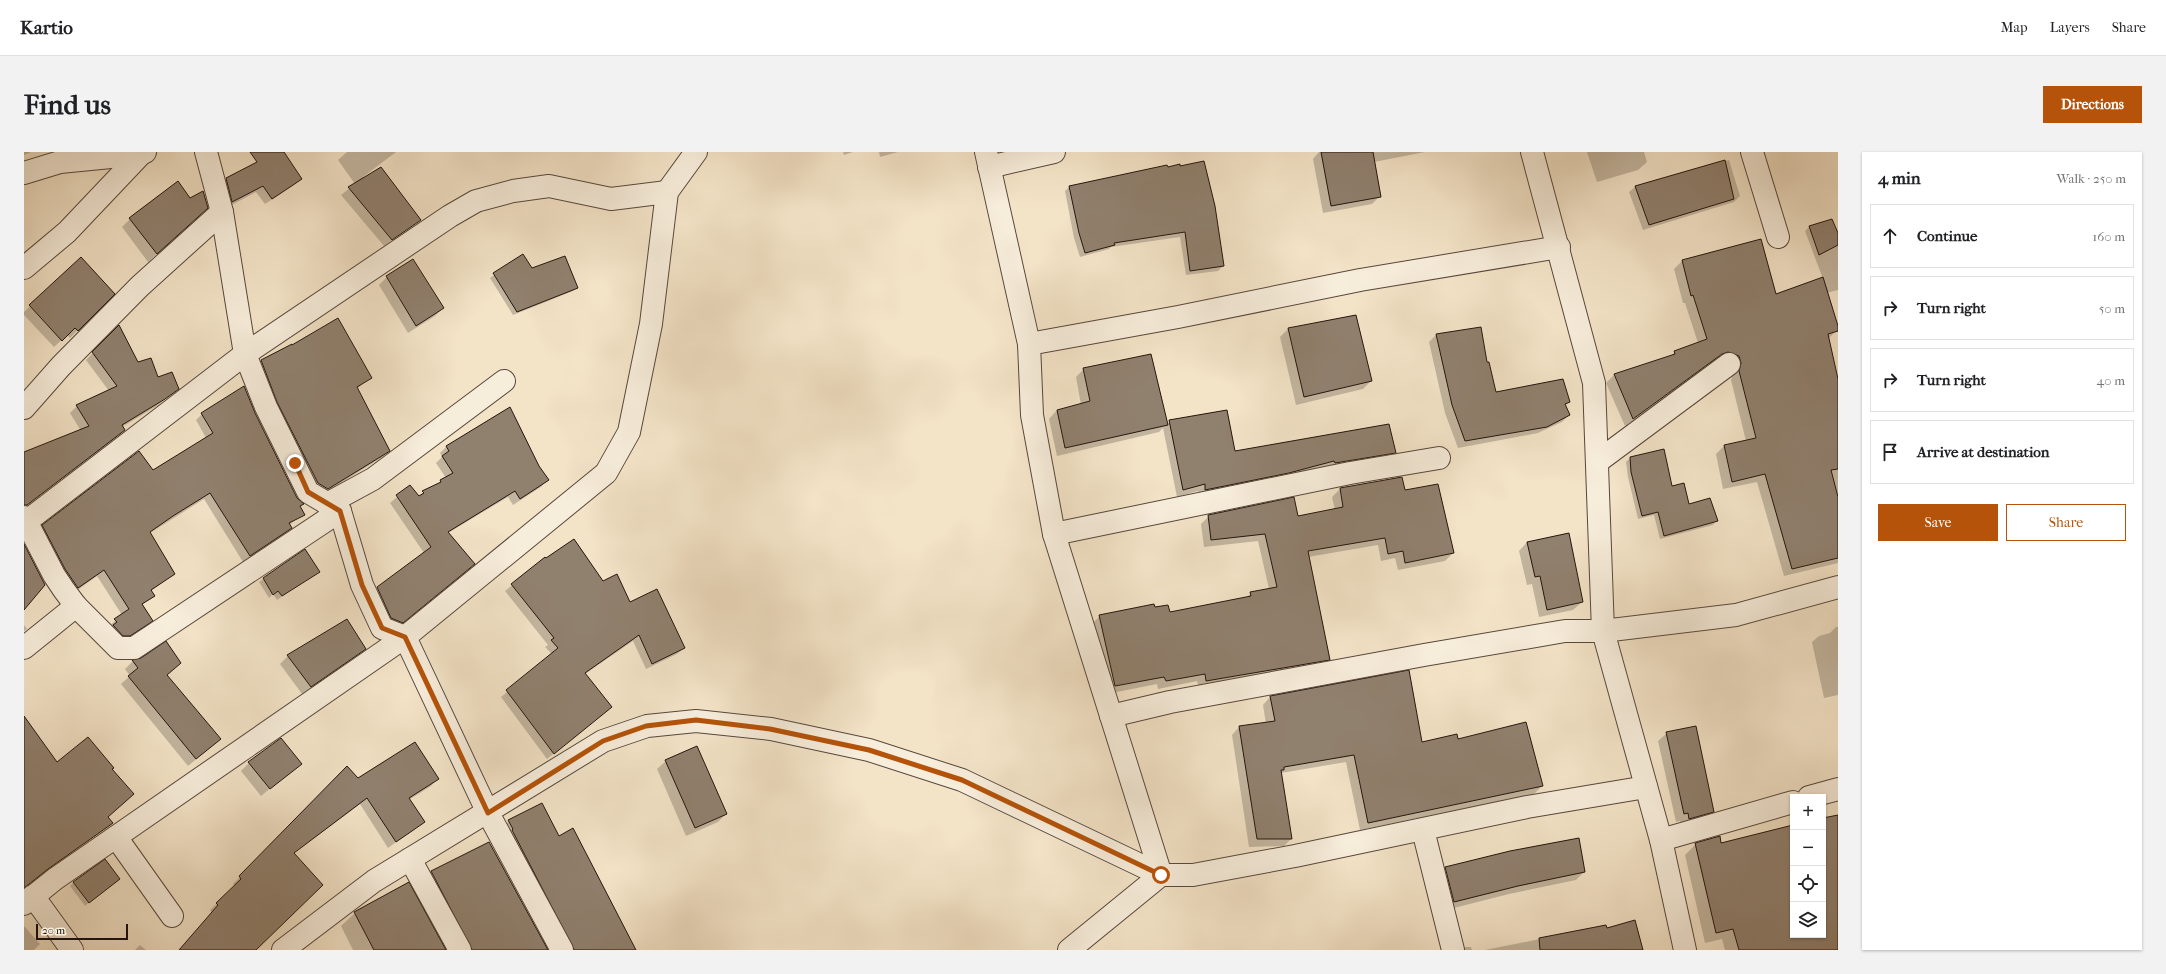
<!DOCTYPE html>
<meta charset="utf-8">
<style>
body{margin:0;font-family:"IM FELL French Canon",serif;background:#f2f2f2;color:#202124}
.controls{position:absolute;right:12px;bottom:12px;display:grid;overflow:hidden;border-radius:0px;box-shadow:0 1px 3px #0004}
.controls button{width:36px;height:36px;display:grid;place-items:center;padding:0;border:0;border-bottom:1px solid #e0e0e0;background:#fff;color:#202124;font:20px sans-serif}
.scale{position:absolute;left:12px;bottom:10px;width:92px;box-sizing:border-box;padding-left:4px;border:2px solid #25150d;border-top:0;font-size:11px;line-height:14px;white-space:nowrap;color:#25150d;-webkit-text-stroke:3px #f7eddb;paint-order:stroke}
.stop{position:absolute;width:12px;height:12px;margin:-9px;border:3px solid #b45309;border-radius:50%;background:#fff}
.stop.end{background:#b45309;border-color:#fff;box-shadow:0 1px 4px #0008}
.list{margin:0;padding:0;list-style:none}
h2{display:flex;justify-content:space-between;align-items:center;height:52px;margin:0;padding:0 16px;font-size:17px}
h2 small{font-size:13px;font-weight:400;color:#757577}
.list li{display:grid;grid-template-columns:26px 1fr auto;gap:12px;align-items:center;box-sizing:border-box;height:64px;margin:0 8px 8px;padding:0 8px;border:1px solid #e0e0e0;border-radius:0px}
.list b{display:block;font-size:15px;white-space:nowrap}
.list em{font-size:13px;font-style:normal;color:#757577}
.actions{display:flex;gap:8px;padding:12px 16px}
.actions a{flex:1;padding:9px 0;border:1px solid #b45309;border-radius:0px;text-align:center;font-size:14px;color:#b45309}
.actions .main{background:#b45309;color:#fff}
.icon{flex:none;width:22px;height:22px;fill:none;stroke:currentColor;stroke-width:2;stroke-linecap:round;stroke-linejoin:round}
.map{position:relative;flex:none;width:1814px;height:798px;overflow:hidden;border-radius:0px}
header{display:flex;align-items:center;gap:24px;box-sizing:border-box;height:56px;padding:0 20px;background:#fff;border-bottom:1px solid #e0e0e0}
header strong{font-size:19px}
nav{display:flex;gap:22px;margin-inline-start:auto;font-size:14px}
.intro{display:flex;align-items:center;justify-content:space-between;box-sizing:border-box;height:96px;padding:0 24px}
h1{margin:0;font-size:28px}
.button{padding:10px 18px;border-radius:0px;background:#b45309;color:#fff;font-size:14px;font-weight:700}
main{display:flex;gap:24px;padding:0 24px}
aside{flex:1;background:#fff;border-radius:0px;box-shadow:0 1px 3px #0004}
.map>svg:first-child{display:block}
</style>
<header>
<strong>Kartio</strong>
<nav><a>Map</a><a>Layers</a><a>Share</a></nav>
</header>
<div class="intro"><h1>Find us</h1><a class="button">Directions</a></div>
<main>
<div class="map">
<svg width="1814" height="798" viewBox="0 0 1814 798">
<rect width="100%" height="100%" fill="#f3e3c7"/>
<filter id="stains"><feTurbulence type="fractalNoise" baseFrequency=".005" numOctaves="4"/><feColorMatrix values="0 0 0 0 .2 0 0 0 0 .09 0 0 0 0 .02 0 0 0 .5 -.17"/></filter>
<radialGradient id="worn" r=".72"><stop offset=".6" stop-color="#630" stop-opacity="0"/><stop offset="1" stop-color="#630" stop-opacity=".3"/></radialGradient>
<!-- shadow -->
<g fill="#0003" fill-rule="evenodd">
<path d="M0 0H7L0 3Z"/>
<path d="M323 0H372L339 25 396 68 360 94 317 43 331 32 314 8Z"/>
<path d="M819 0H829L820 3Z"/>
<path d="M855 0H874L856 5Z"/>
<path d="M1295 0H1401L1350 10 1356 44 1348 52 1299 61 1289 7Z"/>
<path d="M1563 0H1620L1623 10 1614 18 1573 30Z"/>
<path d="M1705 8 1716 44 1710 50 1619 78 1605 40 1611 35Z"/>
<path d="M1143 17 1199 114 1194 119 1162 123 1156 85 1087 95 1085 97 1056 105 1050 86 1041 39 1045 35Z"/>
<path d="M277 26 270 33 241 52 232 40 202 56 196 34 203 27Z"/>
<path d="M175 64 124 110 98 75 106 67Z"/>
<path d="M1808 69 1814 84V138L1802 141 1814 177 1804 187 1814 232V411L1760 424 1733 330 1699 337 1692 302 1700 294 1722 289 1707 228 1710 219 1695 207 1688 210 1601 274 1582 231 1590 223 1646 205 1651 200 1674 191 1661 151H1659L1650 117 1658 109 1751 144 1799 127 1781 79 1785 75Z"/>
<path d="M498 103 508 117 552 135 549 139 489 163 466 126Z"/>
<path d="M57 106 89 142 46 186 43 183 30 195 0 163V160Z"/>
<path d="M363 125 419 156 411 164 384 181 355 133Z"/>
<path d="M94 175 113 211 134 227 154 236 133 254 98 275 100 278 93 285 0 356V301L57 279 46 261 53 254 85 239 62 208Z"/>
<path d="M1264 177 1347 229 1339 237 1272 253 1256 185Z"/>
<path d="M1412 183 1471 241 1545 250 1541 254 1545 263 1538 270 1514 281 1434 296 1421 261 1405 190Z"/>
<path d="M268 195 347 225 333 237 365 299 357 306 296 344 230 216 237 209Z"/>
<path d="M1060 217 1143 272 1146 269 1211 300H1371L1364 307 1175 344 1174 339 1153 345 1139 276 1135 280 1033 304 1025 267 1033 258 1057 253 1052 225Z"/>
<path d="M230 261 272 346 279 352 275 355 279 362 265 373 267 376 261 382 219 410 180 347 126 381 150 422 127 439 130 443 117 454 127 469 99 489 85 474 98 463 73 424 48 442 13 380 19 374 128 319 182 286 172 268 178 262Z"/>
<path d="M422 295 514 315 523 328 517 335 489 353 484 345 424 381 443 418 371 477 347 442 400 401 366 351 386 334 394 344 422 326 412 311 418 305 416 301Z"/>
<path d="M1606 306 1648 335 1665 354 1692 369 1689 373 1636 387 1630 363 1614 367 1604 325 1602 310Z"/>
<path d="M1377 326 1380 340 1429 401 1421 409 1374 418 1371 406 1357 409 1354 393 1284 405 1305 507 1297 515 1175 536 1173 529 1134 537 1133 532 1083 542 1068 472 1076 464 1130 456 1145 461 1221 447 1227 441 1245 437 1234 389 1180 395 1177 372 1185 364 1273 365 1311 358 1308 345 1316 337Z"/>
<path d="M1503 390 1558 450 1549 458 1515 465 1508 432 1503 433 1495 399Z"/>
<path d="M281 399 294 420 253 448 249 442 245 446 235 430Z"/>
<path d="M521 406 579 430 660 496 653 502 622 517 609 489 561 522 580 561 523 607 477 545 528 502 521 495 524 493 481 439Z"/>
<path d="M323 469 340 497 332 505 278 542 256 512 264 504Z"/>
<path d="M0 473 3 477 0 479Z"/>
<path d="M1812 475H1814V543L1800 546 1788 490 1795 484 1806 481Z"/>
<path d="M117 507 142 523 188 594 164 614 97 532 106 524 101 517 109 509Z"/>
<path d="M1246 545 1398 591 1518 634 1510 642 1336 678 1322 610 1257 621 1267 687 1260 694 1225 695 1208 583 1215 575 1242 572 1239 553Z"/>
<path d="M0 566 33 612 86 618 83 666 88 671 0 736Z"/>
<path d="M1643 581 1689 659 1681 667 1657 674 1656 669 1652 670 1634 589Z"/>
<path d="M642 609 702 662 694 670 662 684 633 617Z"/>
<path d="M225 611 276 612 237 644 217 619Z"/>
<path d="M323 615 334 627H413L407 634 385 648 399 670 364 696 336 652 269 702 231 798H155L188 761 186 758 211 734 209 732Z"/>
<path d="M485 669 534 685 610 798H531L471 683Z"/>
<path d="M1769 674V783H1799V711L1814 767V798H1701L1698 787 1681 791 1661 703 1672 692H1696Z"/>
<path d="M1422 716 1560 720 1552 728 1485 742 1422 758 1414 724Z"/>
<path d="M407 720 523 798H429L394 733ZM408 723H410L448 797Z"/>
<path d="M95 727 61 754 46 734 50 730Z"/>
<path d="M331 761 421 798H329L317 774Z"/>
<path d="M0 774 16 792 10 798H0Z"/>
<path d="M1581 774 1582 777 1618 798H1461Z"/>
<path d="M116 793 122 798H111Z"/>
<path d="M1441 795H1447L1448 798H1439Z"/>
</g>
<!-- building -->
<g fill="#90806e" stroke="#25150d">
<path d="M226 0H260L278 27 248 47 239 34 208 50 202 26 233 10Z"/>
<path d="M1297 0H1349L1357 45 1307 54Z"/>
<path d="M1701 8 1710 47 1625 73 1611 34Z"/>
<path d="M1180 9 1191 54 1200 114 1166 119 1161 80 1090 91 1091 93 1061 101 1055 81 1045 34 1143 13 1144 15 1156 12V14Z"/>
<path d="M357 15 397 68 368 88 324 35Z"/>
<path d="M154 29 166 46 179 39 184 56 133 102 105 66Z"/>
<path d="M1808 67 1814 81V93L1795 103 1785 74Z"/>
<path d="M1737 87 1752 142 1799 125 1814 174V179L1804 182 1814 227V317L1807 318 1814 345V406L1768 417 1741 322 1708 330 1700 293 1732 286 1715 219 1717 211 1715 204 1704 200 1698 202 1609 267 1590 222 1651 202 1650 199 1683 187 1669 143 1667 144 1658 108Z"/>
<path d="M499 102 508 116 541 104 554 136 493 160 469 121Z"/>
<path d="M57 105 91 142 54 179 51 176 38 189 5 153Z"/>
<path d="M389 107 420 156 392 174 362 124Z"/>
<path d="M1332 163 1348 229 1280 245 1264 176Z"/>
<path d="M314 166 348 226 333 235 366 299 304 337 294 331 253 250 237 208 268 192V193Z"/>
<path d="M95 173 114 210 127 206 134 225 148 220 155 237 141 247 98 273 101 278 3 353H0V300L65 274 52 253 93 234 68 200Z"/>
<path d="M1457 175 1463 210H1465L1472 240 1539 227 1546 250 1541 252 1546 263 1523 275 1441 289 1428 253 1412 182Z"/>
<path d="M1127 202 1144 273 1041 296 1033 258 1066 249 1059 216Z"/>
<path d="M220 234 231 261 273 346 280 352 276 354 281 363 265 371 268 376 226 404 186 341 149 364 126 380 151 422 127 438 131 444 118 452 129 469 106 484H99L89 473 93 470 90 467 105 457 80 418 54 436 41 417 18 373 115 299 129 318 189 281 177 261Z"/>
<path d="M486 255 515 314 525 328 496 347 491 339 424 380 451 412 379 471 367 466 353 435 407 395 372 343 386 333 395 344 400 341 398 339 417 330 416 328 429 321 418 304 425 299 422 294Z"/>
<path d="M1203 258 1211 299 1365 272 1372 301 1311 311 1310 309 1265 321 1181 338V332L1159 338 1145 268Z"/>
<path d="M1640 297 1648 334 1660 331 1665 352 1686 346 1694 369 1640 384 1634 360 1618 364 1607 320 1606 305Z"/>
<path d="M1378 325 1381 338 1414 332 1430 401 1381 411 1379 399 1364 402 1361 386 1284 399 1306 508 1182 529 1181 522 1142 529 1140 525 1091 534 1075 463 1130 452 1131 455 1144 453 1146 460 1227 444 1226 440 1253 435 1241 382 1187 388 1184 363 1270 345 1274 364 1319 355 1316 336Z"/>
<path d="M1545 381 1559 450 1523 458 1516 424 1511 425 1503 390Z"/>
<path d="M550 387 579 429 593 422 606 450 633 437 661 496 628 512 615 483 561 521 588 555 530 602 482 538 534 496 527 488 530 486 487 432 521 405 522 406Z"/>
<path d="M0 392 21 433 0 458Z"/>
<path d="M281 397 296 420 258 444 254 439 249 443 239 426Z"/>
<path d="M323 467 342 497 287 535 263 503Z"/>
<path d="M142 489 157 511 143 523 197 587 172 607 104 524 114 516 108 508 117 506Z"/>
<path d="M1385 518 1398 590 1433 582 1434 587 1502 570 1519 634 1344 671 1330 603 1260 615V618H1257L1268 687H1233L1215 574 1251 569 1246 544Z"/>
<path d="M0 564 33 610 64 585 90 616 88 617 110 642 84 665 89 671 24 717 0 736Z"/>
<path d="M1672 574 1690 660 1665 667 1664 661 1660 662 1642 580Z"/>
<path d="M257 586 278 612 246 637 224 610Z"/>
<path d="M391 590 415 627 385 646 401 670 372 690 343 646 270 701 299 733 232 798H155L194 753 192 751 217 727 215 724 323 614 334 626Z"/>
<path d="M673 594 703 662 671 676 641 608Z"/>
<path d="M518 651 535 684 549 676 612 798H550L488 678 489 677 484 668Z"/>
<path d="M1814 663V798H1715L1709 777 1692 781 1671 691 1696 684 1697 691 1769 673V783H1799V666Z"/>
<path d="M1555 686 1561 720 1494 734 1430 750 1421 715 1486 699Z"/>
<path d="M465 690 524 798H448L407 719Z"/>
<path d="M81 707 96 727 65 751 49 730Z"/>
<path d="M385 730 422 798H350L330 760Z"/>
<path d="M1611 768 1619 798H1516L1515 786 1582 773 1583 776Z"/>
</g>
<g fill="none" stroke-linecap="round" stroke-linejoin="round">
<defs>
<g id="minor">
<path d="M182 0 198 60 221 202 242 255 284 340 316 359 338 433 358 476 381 485 464 661 538 798"/>
<path d="M962 0 1005 192 1008 263 1030 382 1137 723 1045 798"/>
<path d="M1508 0 1570 231 1579 479 1637 688 1661 798"/>
<path d="M1728 0 1754 85"/>
<path d="M965 15 1030 0"/>
<path d="M0 21 36 10 117 2"/>
<path d="M0 116 43 80 117 2 121 0"/>
<path d="M1005 192 1154 165 1336 128 1535 95"/>
<path d="M0 256 37 214 116 134 198 60"/>
<path d="M1573 310 1705 212"/>
<path d="M303 352 349 327 480 229"/>
<path d="M0 365 30 423 40 438 52 454 94 496H110L316 359"/>
<path d="M3 369 221 202 426 64 452 49 489 39 525 34 587 47 643 40"/>
<path d="M1030 382 1326 321 1415 306"/>
<path d="M0 496 52 454"/>
<path d="M1087 564 1146 550 1400 503 1541 479H1579L1712 463 1814 435"/>
<path d="M1785 645 1814 637"/>
<path d="M1399 678 1429 798"/>
<path d="M92 685 148 764"/>
<path d="M1637 688 1769 650"/>
<path d="M386 707 436 798"/>
<path d="M9 744 48 798"/>
<path d="M0 752 31 727 381 485 582 321 605 280 627 172 643 40 672 0"/>
<path d="M259 798 350 729 579 589 623 574 672 569 747 577 845 598 938 628 1137 723H1169L1271 704 1503 655 1622 635"/>
</g>
</defs>
<!-- minor casing -->
<use href="#minor" stroke="#58483c" stroke-width="24"/>
<!-- minor -->
<use href="#minor" stroke="#f7eddb" stroke-width="22"/>
</g>
<g fill="none" stroke-linecap="round" stroke-linejoin="round">
<!-- route -->
<path stroke="#b45309" stroke-width="5" d="M271 311 284 340 316 359 338 433 358 476 381 485 464 661 579 589 622 574 672 568 746 577 845 598 938 628 1137 723"/>
</g>
<rect width="100%" height="100%" filter="url(#stains)"/>
<rect width="100%" height="100%" fill="url(#worn)"/>
</svg>
<div class="controls">
<button>+</button>
<button>−</button>
<button><svg class="icon" aria-label="locate" viewBox="0 0 24 24"><circle cx="12" cy="12" r="6"/><path d="M12 2v4M12 18v4M2 12h4M18 12h4"/></svg></button>
<button><svg class="icon" aria-label="layers" viewBox="0 0 24 24"><path d="M12 4l9 5-9 5-9-5zM3 14l9 5 9-5"/></svg></button>
</div>
<div class="scale">20 m</div>
<div class="stop" style="left:1137px;top:723px"></div>
<div class="stop end" style="left:271px;top:311px"></div>
</div>
<aside>
<h2>4 min<small>Walk · 250 m</small></h2>
<ul class="list">
<li><svg class="icon" aria-label="ahead" viewBox="0 0 24 24"><path d="M12 20V5M6 11l6-6 6 6"/></svg><div><b>Continue</b></div><em>160 m</em></li>
<li><svg class="icon" aria-label="right" viewBox="0 0 24 24"><path d="M7 20v-9h11M14 6l5 5-5 5"/></svg><div><b>Turn right</b></div><em>50 m</em></li>
<li><svg class="icon" aria-label="right" viewBox="0 0 24 24"><path d="M7 20v-9h11M14 6l5 5-5 5"/></svg><div><b>Turn right</b></div><em>40 m</em></li>
<li><svg class="icon" aria-label="arrive" viewBox="0 0 24 24"><path d="M6 21V4h12l-3 4 3 4H6"/></svg><div><b>Arrive at destination</b></div></li>
</ul>
<div class="actions"><a class="main">Save</a><a>Share</a></div>
</aside>
</main>
